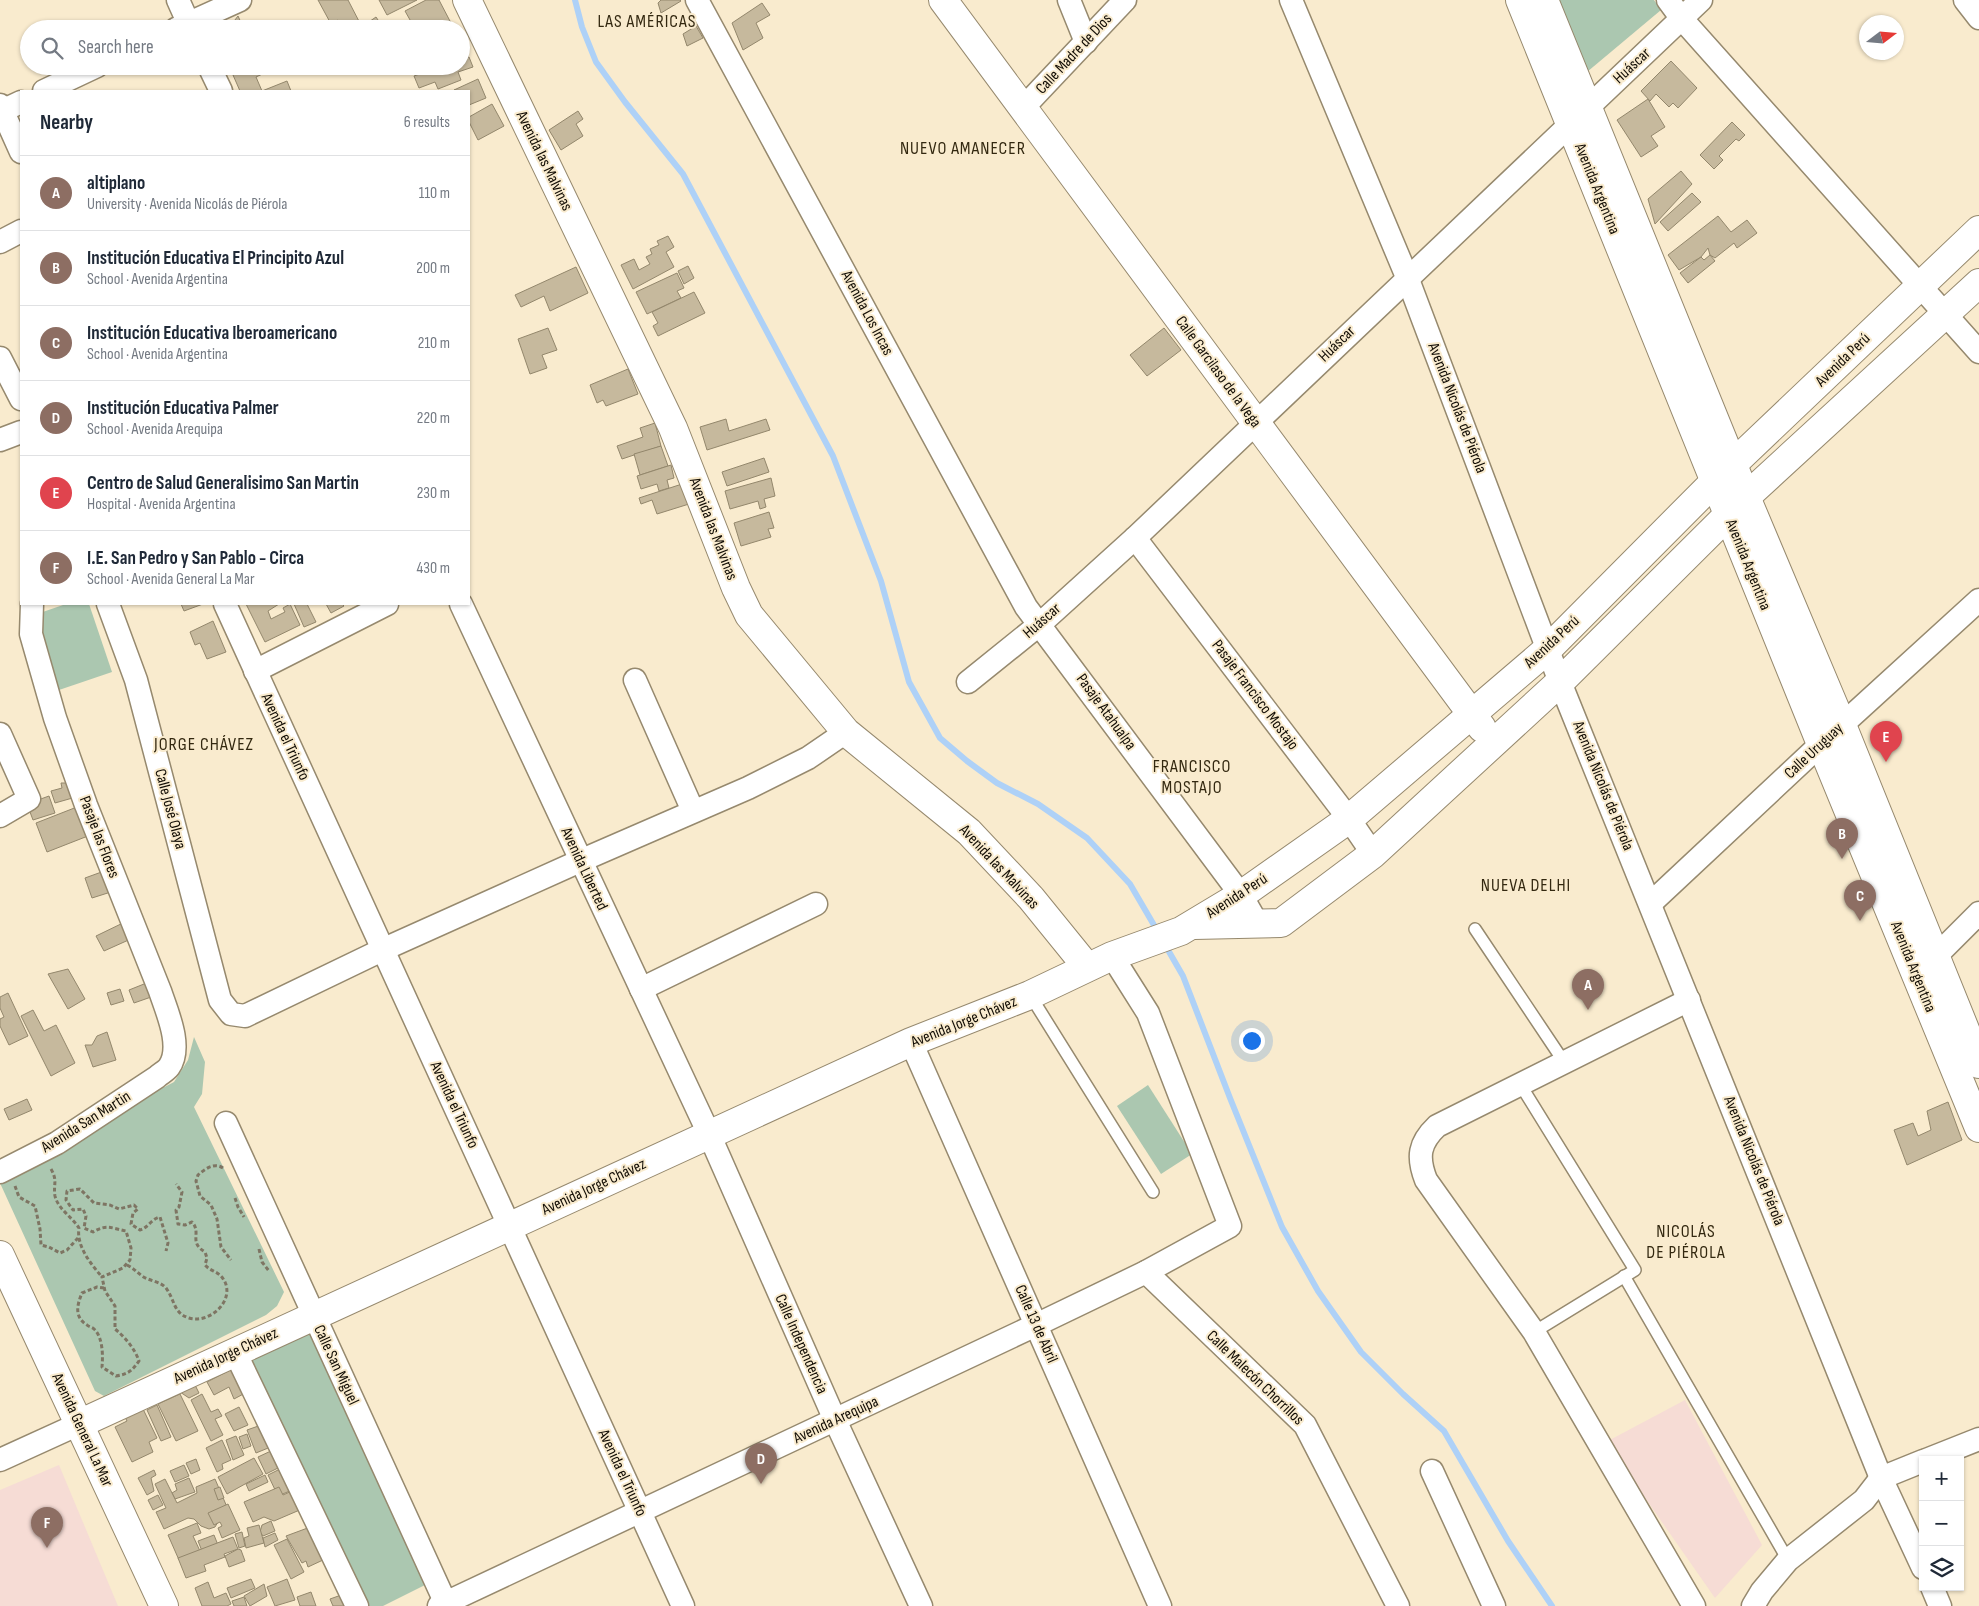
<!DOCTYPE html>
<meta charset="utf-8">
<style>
body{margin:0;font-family:"Sofia Sans Condensed",sans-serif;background:#f6f6f7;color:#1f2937}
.controls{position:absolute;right:15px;bottom:15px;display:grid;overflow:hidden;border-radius:0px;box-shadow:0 1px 4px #0004}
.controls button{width:45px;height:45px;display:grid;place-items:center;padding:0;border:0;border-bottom:1px solid #e0e1e3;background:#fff;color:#1f2937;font:25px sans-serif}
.compass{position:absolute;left:1859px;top:15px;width:45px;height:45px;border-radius:50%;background:#fff;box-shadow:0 1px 4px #0004;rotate:74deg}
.you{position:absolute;left:1251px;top:1040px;width:18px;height:18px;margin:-12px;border:4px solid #fff;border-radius:50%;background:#1a73e8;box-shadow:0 0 0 8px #1a73e833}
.badge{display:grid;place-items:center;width:32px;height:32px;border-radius:50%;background:#468c86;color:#fff;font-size:16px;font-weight:700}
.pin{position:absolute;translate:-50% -41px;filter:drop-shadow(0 1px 2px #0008)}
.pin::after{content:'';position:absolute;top:26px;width:18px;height:15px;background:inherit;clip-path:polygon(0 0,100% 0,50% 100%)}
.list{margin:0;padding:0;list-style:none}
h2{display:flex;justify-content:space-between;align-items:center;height:65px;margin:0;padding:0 20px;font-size:21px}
h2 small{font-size:16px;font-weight:400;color:#747a83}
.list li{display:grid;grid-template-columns:32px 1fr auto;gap:15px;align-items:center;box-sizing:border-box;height:75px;padding:0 20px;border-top:1px solid #e0e1e3}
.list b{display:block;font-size:19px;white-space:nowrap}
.list p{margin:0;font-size:16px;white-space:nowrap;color:#747a83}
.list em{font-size:16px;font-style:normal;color:#747a83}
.icon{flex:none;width:28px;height:28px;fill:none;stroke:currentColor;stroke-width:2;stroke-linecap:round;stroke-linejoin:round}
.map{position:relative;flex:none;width:1979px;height:1606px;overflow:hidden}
.search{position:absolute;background:#fff;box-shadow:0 1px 4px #0004;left:20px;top:20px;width:450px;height:55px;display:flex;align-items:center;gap:12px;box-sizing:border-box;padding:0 18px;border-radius:28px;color:#747a83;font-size:19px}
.panel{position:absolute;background:#fff;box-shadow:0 1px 4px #0004;left:20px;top:90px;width:450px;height:515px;border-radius:0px}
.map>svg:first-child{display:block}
</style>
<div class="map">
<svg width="1979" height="1606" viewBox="0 0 1979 1606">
<rect width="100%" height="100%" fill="#f9ebce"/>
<!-- education -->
<g fill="#f6dcd5">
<path d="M1685 1400 1762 1545 1715 1598 1606 1442Z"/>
<path d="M59 1465 118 1606H0V1490Z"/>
</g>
<!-- green -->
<g fill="#abc7b0">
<path d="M1556 0H1654L1661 10 1587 72Z"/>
<path d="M66 604H89L112 672 59 690 34 615Z"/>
<path d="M194 1037 205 1062 202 1094 194 1107 284 1292 277 1306 266 1315 104 1396 95 1391 0 1183 4 1171 174 1082 188 1060Z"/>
<path d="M1148 1085 1192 1154 1161 1174 1117 1106Z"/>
<path d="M314 1331 429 1583 383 1606H367L248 1362Z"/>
</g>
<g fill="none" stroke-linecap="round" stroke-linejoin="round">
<!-- stream -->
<g stroke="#aed1f7" stroke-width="6">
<path d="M575 0 582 27 596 62 625 102 683 174 833 456 881 581 909 682 940 738 967 761 997 783 1038 804 1087 838 1130 884 1158 932"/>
<path d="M1164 943 1183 976 1230 1098 1282 1227 1318 1291 1361 1352 1403 1394 1444 1431 1508 1541 1552 1606"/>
</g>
</g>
<!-- building -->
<g fill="#c6b99d" stroke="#93876c">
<path d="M318 0H348L363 29H342L338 20 331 24Z"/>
<path d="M379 0H417L387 15Z"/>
<path d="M426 0H439L451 23 441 29H411L414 27 405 11Z"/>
<path d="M661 0H680L681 1 661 13 658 3Z"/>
<path d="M762 3 770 15 756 23 763 38 743 50 732 23Z"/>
<path d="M238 16 244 29H228Z"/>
<path d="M376 17 384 29H365L363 26Z"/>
<path d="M696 26 703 38 687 46 683 34Z"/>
<path d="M469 57 473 67 458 72 461 80 438 89 435 82 419 88 414 76 442 66H461V59Z"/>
<path d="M1671 61 1697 88 1678 108 1673 103 1669 107 1656 94 1650 101 1641 91Z"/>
<path d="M252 66H270L271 70 256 77 262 91H240L233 75Z"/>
<path d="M478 79 486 98 469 105V91L454 90Z"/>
<path d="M287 81 291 91H261H262Z"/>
<path d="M1648 99 1665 127 1651 136 1658 146 1641 157 1617 120Z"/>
<path d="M492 104 504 126 478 140 469 122V117Z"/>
<path d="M578 111 583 119 576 124 583 136 561 150 549 130Z"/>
<path d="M1732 122 1745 135 1739 141 1736 139 1719 156 1723 160 1714 169 1700 155Z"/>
<path d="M1681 171 1692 184 1655 224 1648 199Z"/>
<path d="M1692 193 1701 202 1668 231 1660 222Z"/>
<path d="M1718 216 1731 232 1747 220 1757 233 1737 248 1734 243 1715 258 1710 255 1708 248 1701 257 1679 270 1668 255Z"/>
<path d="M668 236 674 247 666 252 674 267 633 289 621 265 634 259 639 270 650 264 646 257 652 254 650 249 659 245 657 241Z"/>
<path d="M1710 255 1715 261 1688 283 1680 273 1701 257 1704 260Z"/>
<path d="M688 266 694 278 684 284 678 271Z"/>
<path d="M576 267 588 293 550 311 544 296 521 307 515 295Z"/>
<path d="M677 273 684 288 677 291 681 298 647 314 636 292Z"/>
<path d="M694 292 705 313 658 336 653 326 658 323 652 312Z"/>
<path d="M548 328 557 350 542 355 547 368 530 374 518 339Z"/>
<path d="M1164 328 1181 350 1147 376 1130 355Z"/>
<path d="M628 369 638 394 606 406 603 400 597 403 590 385Z"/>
<path d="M726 419 729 431 766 419 770 430 707 450 700 427Z"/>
<path d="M655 423 661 446 622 459 617 446 643 437 640 428Z"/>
<path d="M661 446 668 466 640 475 634 454Z"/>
<path d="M764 458 769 472 727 486 722 472Z"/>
<path d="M671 465 674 478 667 480 669 488 659 491 657 484 641 489 637 476Z"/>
<path d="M771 478 775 496 764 499 766 507 760 509 758 501 730 509 725 491Z"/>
<path d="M682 484 689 504 657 514 652 500 641 504 639 498Z"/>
<path d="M769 512 774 528 768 529 771 537 741 546 734 523Z"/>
<path d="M181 604H203L184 611Z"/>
<path d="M246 604H279L268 611 271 619 285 612 283 608 290 604 300 625 265 642Z"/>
<path d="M294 604H307L316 622 304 627Z"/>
<path d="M326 604H342L344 606 331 613Z"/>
<path d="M213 621 226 652 207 659 200 643 195 645 190 632Z"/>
<path d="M61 783H71L76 797 55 803 51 791 62 788Z"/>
<path d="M49 796 55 813 33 820 27 804Z"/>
<path d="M82 805 93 834 47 852 36 823Z"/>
<path d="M107 870 114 891 92 898 85 878Z"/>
<path d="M125 922 133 938 104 951 96 936Z"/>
<path d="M68 969 85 999 68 1009 48 974Z"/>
<path d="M149 982 154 996 134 1003 129 990Z"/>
<path d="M120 989 124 1001 111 1005 107 993Z"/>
<path d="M8 993 28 1036 9 1045 0 1026V1019L4 1017 0 1008V997Z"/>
<path d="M33 1010 44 1031 56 1025 75 1063 51 1076 21 1016Z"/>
<path d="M107 1032 116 1060 93 1067 85 1045H92L97 1036Z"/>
<path d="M27 1099 32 1110 9 1120 4 1109Z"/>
<path d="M1948 1102 1962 1140 1907 1165 1894 1130 1913 1123 1918 1136 1931 1130 1927 1111Z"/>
<path d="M236 1367 249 1391 234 1399 229 1387 214 1395 207 1382Z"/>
<path d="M195 1385 199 1393 189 1398 180 1392Z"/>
<path d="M180 1394 198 1431 176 1441 158 1404Z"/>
<path d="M202 1394 211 1412 218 1409 222 1416 215 1419 223 1435 211 1441 191 1400Z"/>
<path d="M157 1405 171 1437 161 1441 147 1410Z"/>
<path d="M239 1407 248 1425 234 1431 225 1414Z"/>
<path d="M143 1409 157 1438 149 1442 153 1452 132 1462 115 1427 127 1421 125 1417Z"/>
<path d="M264 1424 273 1446 256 1453 247 1430Z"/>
<path d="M247 1434 251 1446 243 1449 239 1437Z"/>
<path d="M236 1436 244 1455 233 1460 226 1440Z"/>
<path d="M222 1440 231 1460 222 1464 223 1469 217 1472 206 1448Z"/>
<path d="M273 1450 280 1467 266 1474 258 1457Z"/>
<path d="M254 1458 263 1474 227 1494 218 1477Z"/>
<path d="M196 1459 200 1470 191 1474 186 1463Z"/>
<path d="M184 1465 189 1476 175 1482 170 1471Z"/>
<path d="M282 1468 292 1490 278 1496 268 1475Z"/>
<path d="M154 1470 156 1475 151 1478 154 1491 147 1495 138 1478Z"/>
<path d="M265 1475 268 1482 249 1491 246 1484Z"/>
<path d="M189 1478 195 1492 175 1499 172 1493 177 1490 175 1484Z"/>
<path d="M165 1479 177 1503 197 1493 196 1487 215 1479 227 1507 215 1527 209 1529 201 1526 194 1519 188 1518 164 1529 156 1512 166 1508 155 1484Z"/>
<path d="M220 1487 224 1498 218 1500 214 1489Z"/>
<path d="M279 1487 283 1495 294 1490 302 1509 274 1521 264 1517 253 1522 244 1502Z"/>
<path d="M158 1495 163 1505 153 1510 148 1500Z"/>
<path d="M228 1504 240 1530 222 1538 218 1528 222 1526 220 1522 214 1525 208 1513Z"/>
<path d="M271 1521 275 1531 263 1536 260 1532 262 1525Z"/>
<path d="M197 1523 201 1533 193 1536 200 1551 179 1560 168 1535Z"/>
<path d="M259 1525 264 1543 246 1548 244 1538 249 1536 247 1528Z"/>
<path d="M313 1526 323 1560 308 1567 306 1561 302 1563 286 1536Z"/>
<path d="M242 1532 245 1546 239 1548 235 1534Z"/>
<path d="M275 1533 278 1540 265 1547 263 1538Z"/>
<path d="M214 1535 220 1550 204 1556 198 1541Z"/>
<path d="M233 1537 238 1549 224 1554 225 1557 204 1565 206 1571 186 1578 178 1558Z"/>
<path d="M287 1539 304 1572 291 1579 274 1545Z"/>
<path d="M238 1549 241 1550 245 1561 229 1567 225 1556Z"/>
<path d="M251 1579 255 1588 231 1598 227 1588Z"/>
<path d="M287 1579 295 1600 275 1606 267 1587Z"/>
<path d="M208 1582 214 1598 226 1593 231 1604 227 1606H202L195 1588Z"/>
<path d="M264 1584 267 1596 250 1606 244 1596Z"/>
<path d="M311 1592 316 1606H300L297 1597Z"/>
<path d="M344 1594 348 1606H333L330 1599Z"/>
<path d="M244 1597 247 1606H234L232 1601Z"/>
</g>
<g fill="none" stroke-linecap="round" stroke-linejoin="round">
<defs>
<g id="lane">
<path d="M1475 929 1564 1062"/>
<path d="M1030 995 1153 1192"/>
<path d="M1520 1084 1635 1270 1534 1332"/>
<path d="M1624 1276 1788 1560"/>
</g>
<g id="street">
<path d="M178 0 191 29"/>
<path d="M697 0 1026 607 1241 895 1257 923"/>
<path d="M1069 0 1086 42"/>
<path d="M1291 0 1407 277 1560 682 1881 1478 1923 1568"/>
<path d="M1668 0 1682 19 1979 352"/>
<path d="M1965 0 1979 18"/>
<path d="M176 29 240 0"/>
<path d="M209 66 221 91"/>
<path d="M44 91 97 66"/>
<path d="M0 105 21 152"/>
<path d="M1023 108 1125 0"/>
<path d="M2 111 21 102"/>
<path d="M0 242 21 231"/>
<path d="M0 358 21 399"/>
<path d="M0 440 21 432"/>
<path d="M1135 538 1349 819 1373 854"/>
<path d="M108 604 136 680 220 1000 231 1014 245 1016 382 950 580 861 748 788 808 758 846 732"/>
<path d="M225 604 683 1606"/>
<path d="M461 604 709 1134 835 1420 921 1606"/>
<path d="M255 671 387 604"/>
<path d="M635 680 693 811"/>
<path d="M968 682 1040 624 1135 538 1701 0"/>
<path d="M0 734 29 799 0 816"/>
<path d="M1651 903 1821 744 1979 600"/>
<path d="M1925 967 1979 913"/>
<path d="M641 989 816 904"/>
<path d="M1689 1000 1437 1126C1419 1143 1417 1157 1426 1180L1534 1332 1694 1606"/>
<path d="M911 1042 1160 1606"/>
<path d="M226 1123 447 1606"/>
<path d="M0 1172 57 1143 157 1077C160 1074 166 1071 169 1067 183 1047 167 1012 160 991L86 805 55 718 31 634 32 604"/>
<path d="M1146 1272 1305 1425 1398 1606"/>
<path d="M235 1352 357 1606"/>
<path d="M0 1460 79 1424"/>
<path d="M1926 1460 1979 1439"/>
<path d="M1432 1471 1494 1606"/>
<path d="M1932 1587 1940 1606"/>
<path d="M439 1606 1036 1325 1146 1272 1230 1226 1148 1013 1112 956"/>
<path d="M1753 1606 1762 1591 1788 1560 1864 1500 1881 1478 1923 1461"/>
</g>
<g id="secondary">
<path d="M467 0 673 428 736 588 749 615 846 732 969 832 1031 898 1087 967"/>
<path d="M943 0 1482 728"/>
<path d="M1520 0 1821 744 1979 1128"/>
<path d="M1544 0 1746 497 1842 725 1979 1064"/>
<path d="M1194 925 1281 923 1373 854 1560 682 1746 497 1979 283"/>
<path d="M0 1255 164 1606"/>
<path d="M79 1424 911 1042 1030 995 1112 956 1181 931 1241 895 1349 819 1548 649 1714 482 1979 230"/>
</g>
</defs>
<!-- lane casing -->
<use href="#lane" stroke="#96896e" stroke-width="14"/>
<!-- street casing -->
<use href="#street" stroke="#96896e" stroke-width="25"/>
<!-- secondary casing -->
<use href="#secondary" stroke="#96896e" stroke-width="30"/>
<!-- path -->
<g stroke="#7e7563" stroke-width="3" stroke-dasharray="4 2.5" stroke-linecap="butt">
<path d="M223 1168C214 1162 205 1169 198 1175L196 1181 200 1196 211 1205 217 1219 221 1247 231 1260"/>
<path d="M51 1169C58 1181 53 1185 55 1196 58 1209 72 1217 79 1228 76 1246 91 1264 102 1277"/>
<path d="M15 1186 19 1197 35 1206 40 1229 41 1245 49 1247 60 1253 67 1250 78 1238"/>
<path d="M235 1198 238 1207 244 1217"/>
<path d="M259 1249 262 1262 269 1271"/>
<path d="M127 1265C133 1268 137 1272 142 1276 149 1281 160 1281 166 1288 175 1300 173 1313 189 1318 209 1324 234 1302 225 1282 219 1270 212 1273 205 1265L207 1258 205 1252C188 1242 202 1233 192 1222L185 1225 178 1224 176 1210 179 1207 182 1192 176 1184"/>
<path d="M104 1288 97 1287 82 1293C77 1305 74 1317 87 1325 89 1327 92 1327 94 1329 103 1337 103 1356 102 1367L116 1376C128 1374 132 1371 139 1361 135 1349 125 1337 115 1329V1306L105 1291 102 1277 123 1268 130 1260 131 1248 126 1231C111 1228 107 1224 93 1232L84 1228 86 1216 83 1209 73 1210 66 1200 67 1191 80 1189 94 1203 110 1205 119 1209 134 1205 138 1209 133 1213 131 1224 140 1230C148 1228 151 1219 160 1217L168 1243 166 1251"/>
</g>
<!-- lane -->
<use href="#lane" stroke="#fff" stroke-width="11"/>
<!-- street -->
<use href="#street" stroke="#fff" stroke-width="22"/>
<!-- secondary -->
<use href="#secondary" stroke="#fff" stroke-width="28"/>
</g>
<g text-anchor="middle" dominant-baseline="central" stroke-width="4" stroke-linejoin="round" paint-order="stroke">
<!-- street labels -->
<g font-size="16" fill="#110c04" stroke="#f9ebce">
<text transform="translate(1074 54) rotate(-47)">Calle Madre de Dios</text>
<text transform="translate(1632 66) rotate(-43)">Huáscar</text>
<text transform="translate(544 161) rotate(64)">Avenida las Malvinas</text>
<text transform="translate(1597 189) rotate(68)">Avenida Argentina</text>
<text transform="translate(867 313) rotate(62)">Avenida Los Incas</text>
<text transform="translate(1337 344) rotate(-44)">Huáscar</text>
<text transform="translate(1843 360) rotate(-44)">Avenida Perú</text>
<text transform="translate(1218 372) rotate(54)">Calle Garcilaso de la Vega</text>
<text transform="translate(1457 408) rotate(69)">Avenida Nicolás de Piérola</text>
<text transform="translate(713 529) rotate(69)">Avenida las Malvinas</text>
<text transform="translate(1748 565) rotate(68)">Avenida Argentina</text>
<text transform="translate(1042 621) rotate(-41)">Huáscar</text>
<text transform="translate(1552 642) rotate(-43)">Avenida Perú</text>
<text transform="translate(1255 695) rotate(53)">Pasaje Francisco Mostajo</text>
<text transform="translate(1106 712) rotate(54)">Pasaje Atahualpa</text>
<text transform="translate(285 737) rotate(65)">Avenida el Triunfo</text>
<text transform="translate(1814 751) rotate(-43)">Calle Uruguay</text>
<text transform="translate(1603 786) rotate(68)">Avenida Nicolás de Piérola</text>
<text transform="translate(170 809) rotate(75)">Calle José Olaya</text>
<text transform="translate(99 837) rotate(69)">Pasaje las Flores</text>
<text transform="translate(999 867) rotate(47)">Avenida las Malvinas</text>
<text transform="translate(584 869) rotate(65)">Avenida Liberted</text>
<text transform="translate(1237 896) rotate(-33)">Avenida Perú</text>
<text transform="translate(1913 967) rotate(68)">Avenida Argentina</text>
<text transform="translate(964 1022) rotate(-22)">Avenida Jorge Chávez</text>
<text transform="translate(454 1105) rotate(65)">Avenida el Triunfo</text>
<text transform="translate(86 1122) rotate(-32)">Avenida San Martin</text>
<text transform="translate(1754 1161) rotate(68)">Avenida Nicolás de Piérola</text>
<text transform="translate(594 1187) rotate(-25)">Avenida Jorge Chávez</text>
<text transform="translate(1036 1324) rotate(66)">Calle 13 de Abril</text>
<text transform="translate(801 1344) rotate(66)">Calle Independencia</text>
<text transform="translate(226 1356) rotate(-25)">Avenida Jorge Chávez</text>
<text transform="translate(336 1365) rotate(65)">Calle San Miguel</text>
<text transform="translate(1255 1378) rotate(44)">Calle Malecón Chorrillos</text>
<text transform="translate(836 1420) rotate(-25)">Avenida Arequipa</text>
<text transform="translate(82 1430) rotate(65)">Avenida General La Mar</text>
<text transform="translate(622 1473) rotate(65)">Avenida el Triunfo</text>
</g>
<!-- neighbourhood labels -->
<g font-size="18" letter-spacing="1" fill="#332810" stroke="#f9ebce">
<text x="647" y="21">LAS AMÉRICAS</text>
<text x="963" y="148">NUEVO AMANECER</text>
<text x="204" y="744">JORGE CHÁVEZ</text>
<text x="1192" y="766">FRANCISCO<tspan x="1192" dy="21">MOSTAJO</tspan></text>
<text x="1526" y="885">NUEVA DELHI</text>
<text x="1686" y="1231">NICOLÁS<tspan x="1686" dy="21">DE PIÉROLA</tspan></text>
</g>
</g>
</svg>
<div class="controls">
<button>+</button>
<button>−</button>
<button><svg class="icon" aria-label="layers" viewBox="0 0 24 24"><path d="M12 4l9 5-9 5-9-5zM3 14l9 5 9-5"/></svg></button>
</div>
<svg class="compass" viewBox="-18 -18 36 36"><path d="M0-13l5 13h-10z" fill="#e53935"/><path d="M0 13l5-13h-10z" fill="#747a83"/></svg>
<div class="you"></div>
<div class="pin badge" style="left:1588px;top:1010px;background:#8d6e63">A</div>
<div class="pin badge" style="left:1842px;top:859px;background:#8d6e63">B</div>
<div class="pin badge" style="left:1860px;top:921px;background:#8d6e63">C</div>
<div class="pin badge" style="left:761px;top:1484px;background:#8d6e63">D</div>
<div class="pin badge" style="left:1886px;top:762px;background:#e0444e">E</div>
<div class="pin badge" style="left:47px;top:1548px;background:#8d6e63">F</div>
<div class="search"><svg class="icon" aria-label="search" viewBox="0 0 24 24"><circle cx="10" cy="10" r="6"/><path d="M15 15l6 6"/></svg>Search here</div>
<section class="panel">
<h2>Nearby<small>6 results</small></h2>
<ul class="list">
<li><span class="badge" style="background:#8d6e63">A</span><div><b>altiplano</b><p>University · Avenida Nicolás de Piérola</p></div><em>110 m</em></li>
<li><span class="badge" style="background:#8d6e63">B</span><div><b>Institución Educativa El Principito Azul</b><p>School · Avenida Argentina</p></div><em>200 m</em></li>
<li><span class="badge" style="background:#8d6e63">C</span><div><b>Institución Educativa Iberoamericano</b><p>School · Avenida Argentina</p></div><em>210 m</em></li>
<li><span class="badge" style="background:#8d6e63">D</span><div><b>Institución Educativa Palmer</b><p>School · Avenida Arequipa</p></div><em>220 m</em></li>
<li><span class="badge" style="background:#e0444e">E</span><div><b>Centro de Salud Generalisimo San Martin</b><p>Hospital · Avenida Argentina</p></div><em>230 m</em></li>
<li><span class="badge" style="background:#8d6e63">F</span><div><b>I.E. San Pedro y San Pablo - Circa</b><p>School · Avenida General La Mar</p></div><em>430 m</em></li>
</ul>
</section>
</div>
